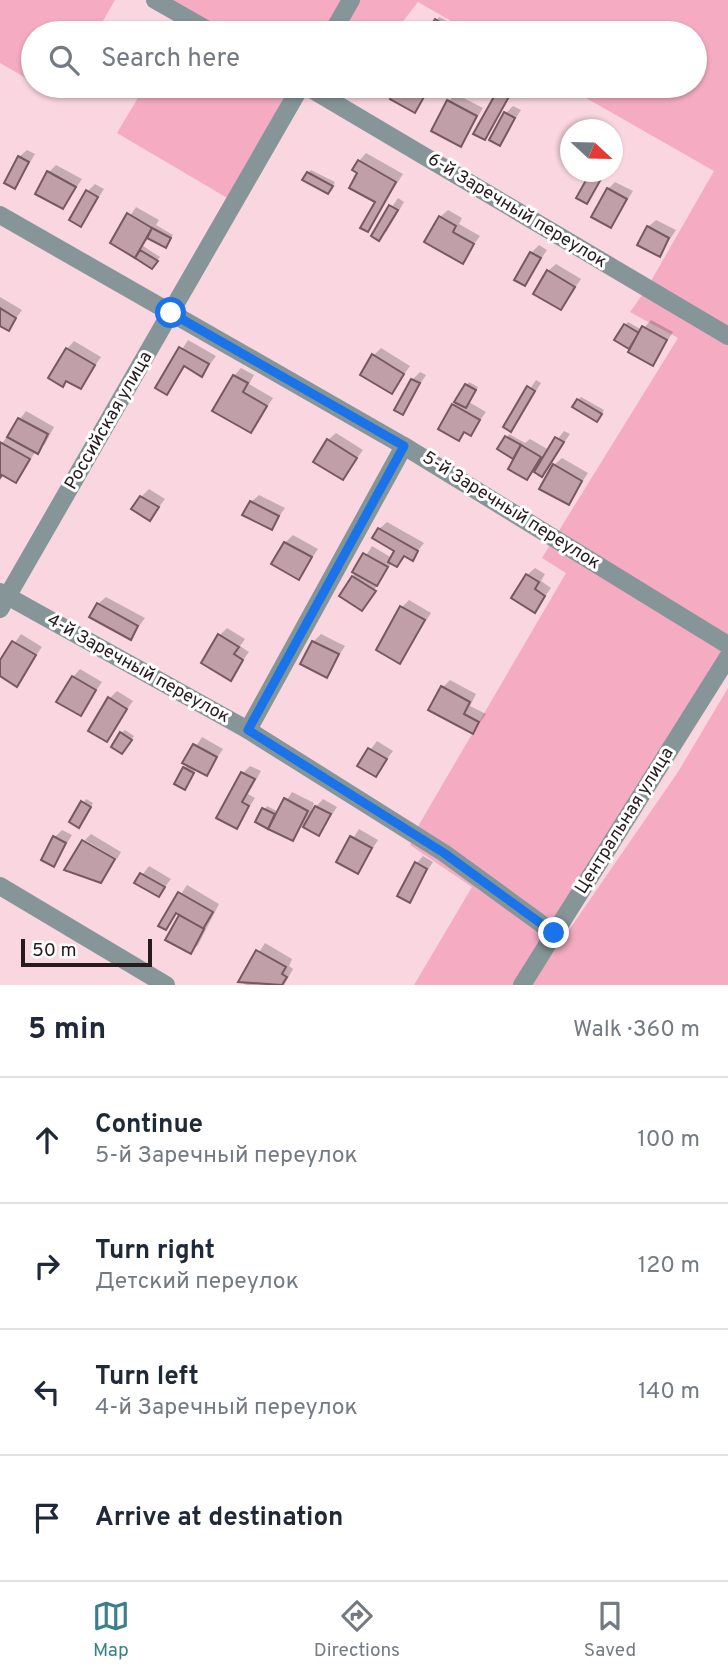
<!DOCTYPE html>
<meta charset="utf-8">
<style>
body{margin:0;font-family:Overpass,sans-serif;background:#f2f2f3;color:#1f2937}
.compass{position:absolute;left:560px;top:119px;width:63px;height:63px;border-radius:50%;background:#fff;box-shadow:0 2px 5px #0004;rotate:112deg}
.scale{position:absolute;left:21px;bottom:18px;width:131px;box-sizing:border-box;padding-left:7px;border:4px solid #271b1e;border-top:0;font-size:19px;line-height:24px;white-space:nowrap;color:#271b1e;-webkit-text-stroke:5px #fff;paint-order:stroke}
.stop{position:absolute;width:21px;height:21px;margin:-16px;border:5px solid #1a73e8;border-radius:50%;background:#fff}
.stop.end{background:#1a73e8;border-color:#fff;box-shadow:0 2px 7px #0008}
.list{margin:0;padding:0;list-style:none}
h2{display:flex;justify-content:space-between;align-items:center;height:91px;margin:0;padding:0 28px;font-size:30px}
h2 small{font-size:23px;font-weight:400;color:#747a83}
.list li{display:grid;grid-template-columns:46px 1fr auto;gap:21px;align-items:center;box-sizing:border-box;height:126px;padding:0 28px;border-top:2px solid #e0e1e3}
.list b{display:block;font-size:26px;white-space:nowrap}
.list p{margin:0;font-size:23px;white-space:nowrap;color:#747a83}
.list em{font-size:23px;font-style:normal;color:#747a83}
.icon{flex:none;width:38px;height:38px;fill:none;stroke:currentColor;stroke-width:2;stroke-linecap:round;stroke-linejoin:round}
.map{position:relative;flex:none;width:728px;height:985px;overflow:hidden}
.search{position:absolute;background:#fff;box-shadow:0 2px 5px #0004;left:21px;right:21px;top:21px;height:77px;display:flex;align-items:center;gap:18px;box-sizing:border-box;padding:0 24px;border-radius:38px;color:#747a83;font-size:26px}
.sheet{height:595px;background:#fff}
nav{display:flex;justify-content:space-around;align-items:center;box-sizing:border-box;height:98px;border-top:2px solid #e0e1e3;background:#fff;font-size:19px;color:#747a83}
nav a{display:grid;justify-items:center;gap:4px}
nav .on{color:#39808a}
.map>svg:first-child{display:block}
</style>
<div class="map">
<svg width="728" height="985" viewBox="0 0 728 985">
<rect width="100%" height="100%" fill="#f9d6e0"/>
<!-- green -->
<g fill="#f5acc3">
<path d="M0 0H115L96 33H33V82L0 63Z"/>
<path d="M155 0H728V657L522 985H414L472 887 410 845 420 823 566 573 542 558 678 338 630 312 647 288 714 171 565 86H695V33H472L418 2 394 33H175L184 17Z"/>
<path d="M145 86H301L234 202 117 133Z"/>
<path d="M728 688V985H531L678 772Z"/>
</g>
<!-- shadow -->
<g fill="#0003">
<path d="M439 17 447 21 439 33H428Z"/>
<path d="M399 86H432L414 111 392 98Z"/>
<path d="M503 86H517L484 138 501 87Z"/>
<path d="M456 94 483 108 460 145 449 101Z"/>
<path d="M513 106 521 110 499 144 506 113Z"/>
<path d="M27 150 35 154 15 187 19 157Z"/>
<path d="M366 153 403 174 367 230 377 202 360 172 359 161Z"/>
<path d="M56 165 82 179 63 207 49 172Z"/>
<path d="M311 170 335 182 331 189 308 173Z"/>
<path d="M594 172H607L587 202 578 197Z"/>
<path d="M615 182 633 191 611 226 608 189Z"/>
<path d="M95 184 104 189 81 225 88 191Z"/>
<path d="M398 198 404 202 387 231 379 238 373 235Z"/>
<path d="M136 207 159 220 156 225 173 235 166 246 149 237 143 246 160 257 152 267 112 243Z"/>
<path d="M448 210 462 218 459 224 480 236 462 261 440 217Z"/>
<path d="M656 220 676 230 660 254 648 227Z"/>
<path d="M539 245 547 250 524 284 531 253Z"/>
<path d="M556 264 581 279 561 308 548 271Z"/>
<path d="M0 297 22 310 8 329 0 324Z"/>
<path d="M651 320 673 332 652 364 625 325 628 322 642 330Z"/>
<path d="M188 340 216 356 202 375 186 365 167 393 158 387Z"/>
<path d="M74 341 101 357 80 387 68 379 63 385 67 349Z"/>
<path d="M381 348 410 366 391 392 374 355Z"/>
<path d="M241 368 254 375 249 384 273 398 251 431 234 376Z"/>
<path d="M420 372 426 375 402 412 412 380Z"/>
<path d="M536 380 541 383 511 430 505 427Z"/>
<path d="M469 382 478 387 469 402 486 412 470 434 466 431 458 439 453 405Z"/>
<path d="M581 397 604 410 600 417 578 400Z"/>
<path d="M26 411 54 427 45 444 36 451 16 481 3 473 0 476V446Z"/>
<path d="M564 431 570 434 542 475 535 470 527 478 516 458 500 449 509 434 525 443 530 439 549 450Z"/>
<path d="M336 433 363 450 343 478 328 440Z"/>
<path d="M562 458 588 473 568 503 554 465Z"/>
<path d="M149 489 165 499 150 519 141 497Z"/>
<path d="M259 495 285 508 271 528 251 502Z"/>
<path d="M387 522 424 543 412 558 406 555 397 565 392 562 362 609 341 595 372 546 392 558 396 550 379 529Z"/>
<path d="M293 535 318 549 299 577 285 543Z"/>
<path d="M535 568 545 574 541 581 551 588 535 610 527 575Z"/>
<path d="M106 597 145 618 131 637 98 604Z"/>
<path d="M409 600 431 613 400 662 401 608Z"/>
<path d="M227 628 245 639 240 646 249 652 230 678 220 635Z"/>
<path d="M21 634 42 647 16 684 0 674V664Z"/>
<path d="M321 634 345 646 327 675 313 642Z"/>
<path d="M80 669 102 682 80 714 73 677Z"/>
<path d="M450 680 476 694 470 706 486 714 473 732 443 687Z"/>
<path d="M117 691 133 701 106 739 110 698Z"/>
<path d="M125 730 134 736 125 749 121 733Z"/>
<path d="M202 737 223 749 206 774 196 769 188 784 185 768 188 765 185 763Z"/>
<path d="M377 741 393 751 375 775 359 765Z"/>
<path d="M250 766 261 771 248 794 255 798 236 827 243 773Z"/>
<path d="M292 792 314 803 311 812 323 799 337 807 319 834 303 825 292 839 257 822 267 806 279 812Z"/>
<path d="M86 799 93 803 82 823 71 822Z"/>
<path d="M359 829 378 840 358 872 338 861Z"/>
<path d="M62 830 72 835 54 864 55 837Z"/>
<path d="M91 834 121 852 117 859 85 840Z"/>
<path d="M423 856 433 862 409 900 416 864Z"/>
<path d="M149 866 171 879 159 895 136 883Z"/>
<path d="M187 885 219 904 198 945 190 952 168 939 182 914 178 912 166 928 161 925Z"/>
<path d="M265 943 292 959 289 966 293 969 284 985H247L240 982Z"/>
</g>
<!-- building -->
<g fill="#c19fa9" stroke="#765861" stroke-width="2">
<path d="M435 19 445 25 440 33H426Z"/>
<path d="M397 86H430L415 113 390 99Z"/>
<path d="M500 86 511 93 485 140 473 134Z"/>
<path d="M447 100 477 116 461 147 431 131Z"/>
<path d="M504 112 515 118 500 146 489 140Z"/>
<path d="M18 156 29 162 15 189 4 183Z"/>
<path d="M358 160 396 182 368 232 360 228 375 202 349 188 357 173 352 170Z"/>
<path d="M47 171 76 187 63 209 35 194Z"/>
<path d="M307 172 333 186 328 194 302 180Z"/>
<path d="M590 173 601 179 587 204 576 198Z"/>
<path d="M607 188 627 199 611 228 591 217Z"/>
<path d="M86 190 98 197 81 227 69 220Z"/>
<path d="M389 205 398 210 379 241 371 236Z"/>
<path d="M127 213 152 228 135 258 110 243Z"/>
<path d="M439 216 456 226 453 232 474 244 463 264 424 242Z"/>
<path d="M647 226 669 238 660 257 637 245Z"/>
<path d="M152 228 171 238 166 248 147 238Z"/>
<path d="M140 250 158 261 152 269 135 258Z"/>
<path d="M530 252 541 258 525 286 514 280Z"/>
<path d="M547 270 575 287 561 310 533 294Z"/>
<path d="M0 308 16 318 9 331 0 326Z"/>
<path d="M624 324 639 333 629 349 614 340Z"/>
<path d="M642 326 667 340 653 366 628 352Z"/>
<path d="M179 347 209 364 202 377 184 366 167 395 155 388Z"/>
<path d="M66 348 95 365 81 389 66 381 63 387 48 378Z"/>
<path d="M372 354 404 374 392 394 360 375Z"/>
<path d="M233 375 248 383 243 392 267 406 251 433 212 411Z"/>
<path d="M411 379 420 383 403 415 394 410Z"/>
<path d="M465 384 476 390 466 408 454 402Z"/>
<path d="M527 386 535 391 511 432 503 427Z"/>
<path d="M577 399 602 414 597 422 572 407Z"/>
<path d="M452 404 480 420 471 436 464 432 459 441 438 429Z"/>
<path d="M18 418 48 434 38 454 7 437Z"/>
<path d="M505 436 521 445 513 459 497 449Z"/>
<path d="M555 437 564 442 542 477 534 472Z"/>
<path d="M327 439 357 458 343 480 313 462Z"/>
<path d="M0 442 30 459 16 483 2 475 0 478Z"/>
<path d="M521 445 541 457 527 480 508 469Z"/>
<path d="M553 464 582 481 569 505 539 489Z"/>
<path d="M140 496 159 507 150 521 131 509Z"/>
<path d="M250 501 279 516 272 530 242 515Z"/>
<path d="M378 528 418 551 413 561 404 556 397 567 388 562 394 551 372 538Z"/>
<path d="M284 542 312 557 299 580 271 564Z"/>
<path d="M363 553 388 567 377 586 352 572Z"/>
<path d="M526 574 539 582 535 589 545 596 535 613 511 598Z"/>
<path d="M352 576 376 591 362 611 339 596Z"/>
<path d="M97 603 138 626 131 640 89 617Z"/>
<path d="M400 606 425 620 400 664 376 650Z"/>
<path d="M218 634 239 647 234 654 243 660 231 681 201 663Z"/>
<path d="M12 641 36 655 17 687 0 676V660Z"/>
<path d="M312 641 339 654 327 678 300 664Z"/>
<path d="M72 676 96 690 81 716 56 702Z"/>
<path d="M441 686 470 702 464 714 479 722 473 734 428 710Z"/>
<path d="M108 697 127 709 107 742 88 731Z"/>
<path d="M120 732 132 740 122 754 111 747Z"/>
<path d="M193 744 217 757 207 776 182 763Z"/>
<path d="M368 748 387 759 376 777 357 766Z"/>
<path d="M183 767 194 773 185 790 174 784Z"/>
<path d="M241 772 255 779 242 802 249 806 237 829 216 818Z"/>
<path d="M284 798 308 811 293 841 268 829Z"/>
<path d="M81 801 91 807 79 828 69 822Z"/>
<path d="M315 806 331 814 319 836 303 827Z"/>
<path d="M262 808 275 814 268 829 255 822Z"/>
<path d="M53 836 66 843 54 867 41 860Z"/>
<path d="M350 836 372 848 358 874 336 862Z"/>
<path d="M82 840 115 859 101 883 64 870Z"/>
<path d="M415 862 427 869 410 903 397 896Z"/>
<path d="M140 873 165 887 159 897 134 883Z"/>
<path d="M178 892 213 912 203 929 176 913 166 930 158 926Z"/>
<path d="M179 915 204 929 191 954 165 940Z"/>
<path d="M256 950 286 967 282 974 287 977 282 985 238 982Z"/>
</g>
<g fill="none" stroke-linecap="round" stroke-linejoin="round">
<!-- minor -->
<g stroke="#869698" stroke-width="18">
<path d="M155 0 213 33"/>
<path d="M332 33 351 0"/>
<path d="M306 86 728 336"/>
<path d="M0 215 404 446 728 645"/>
<path d="M0 592 248 730 444 853 554 933"/>
<path d="M0 609 301 86"/>
<path d="M248 730 404 446"/>
<path d="M0 886 166 985"/>
</g>
<!-- tertiary -->
<path stroke="#869698" stroke-width="18" d="M522 985 728 657"/>
</g>
<g fill="none" stroke-linecap="round" stroke-linejoin="round">
<!-- route -->
<path stroke="#1a73e8" stroke-width="9" d="M171 313 404 446 248 730 444 853 554 933"/>
</g>
<g text-anchor="middle" dominant-baseline="central" stroke-width="6" stroke-linejoin="round" paint-order="stroke">
<!-- street labels -->
<g font-size="18" fill="#271b1e" stroke="#fff">
<text transform="translate(517 211) rotate(31)">6-й Заречный переулок</text>
<text transform="translate(109 421) rotate(-60)">Российская улица</text>
<text transform="translate(511 511) rotate(32)">5-й Заречный переулок</text>
<text transform="translate(138 669) rotate(29)">4-й Заречный переулок</text>
<text transform="translate(625 821) rotate(-58)">Центральная улица</text>
</g>
</g>
</svg>
<svg class="compass" viewBox="-18 -18 36 36"><path d="M0-13l5 13h-10z" fill="#e53935"/><path d="M0 13l5-13h-10z" fill="#747a83"/></svg>
<div class="scale">50 m</div>
<div class="stop" style="left:171px;top:313px"></div>
<div class="stop end" style="left:554px;top:933px"></div>
<div class="search"><svg class="icon" aria-label="search" viewBox="0 0 24 24"><circle cx="10" cy="10" r="6"/><path d="M15 15l6 6"/></svg>Search here</div>
</div>
<section class="sheet">
<h2>5 min<small>Walk · 360 m</small></h2>
<ul class="list">
<li><svg class="icon" aria-label="ahead" viewBox="0 0 24 24"><path d="M12 20V5M6 11l6-6 6 6"/></svg><div><b>Continue</b><p>5-й Заречный переулок</p></div><em>100 m</em></li>
<li><svg class="icon" aria-label="right" viewBox="0 0 24 24"><path d="M7 20v-9h11M14 6l5 5-5 5"/></svg><div><b>Turn right</b><p>Детский переулок</p></div><em>120 m</em></li>
<li><svg class="icon" aria-label="left" viewBox="0 0 24 24"><path d="M17 20v-9H6M10 6l-5 5 5 5"/></svg><div><b>Turn left</b><p>4-й Заречный переулок</p></div><em>140 m</em></li>
<li><svg class="icon" aria-label="arrive" viewBox="0 0 24 24"><path d="M6 21V4h12l-3 4 3 4H6"/></svg><div><b>Arrive at destination</b></div></li>
</ul>
</section>
<nav>
<a class="on"><svg class="icon" aria-label="map" viewBox="0 0 24 24"><path d="M3 6l6-2 6 2 6-2v14l-6 2-6-2-6 2zM9 4v14M15 6v14"/></svg>Map</a>
<a><svg class="icon" aria-label="directions" viewBox="0 0 24 24"><path d="M12 3l9 9-9 9-9-9zM9 14v-3h6M13 9l2 2-2 2"/></svg>Directions</a>
<a><svg class="icon" aria-label="saved" viewBox="0 0 24 24"><path d="M7 4h10v16l-5-4-5 4z"/></svg>Saved</a>
</nav>
